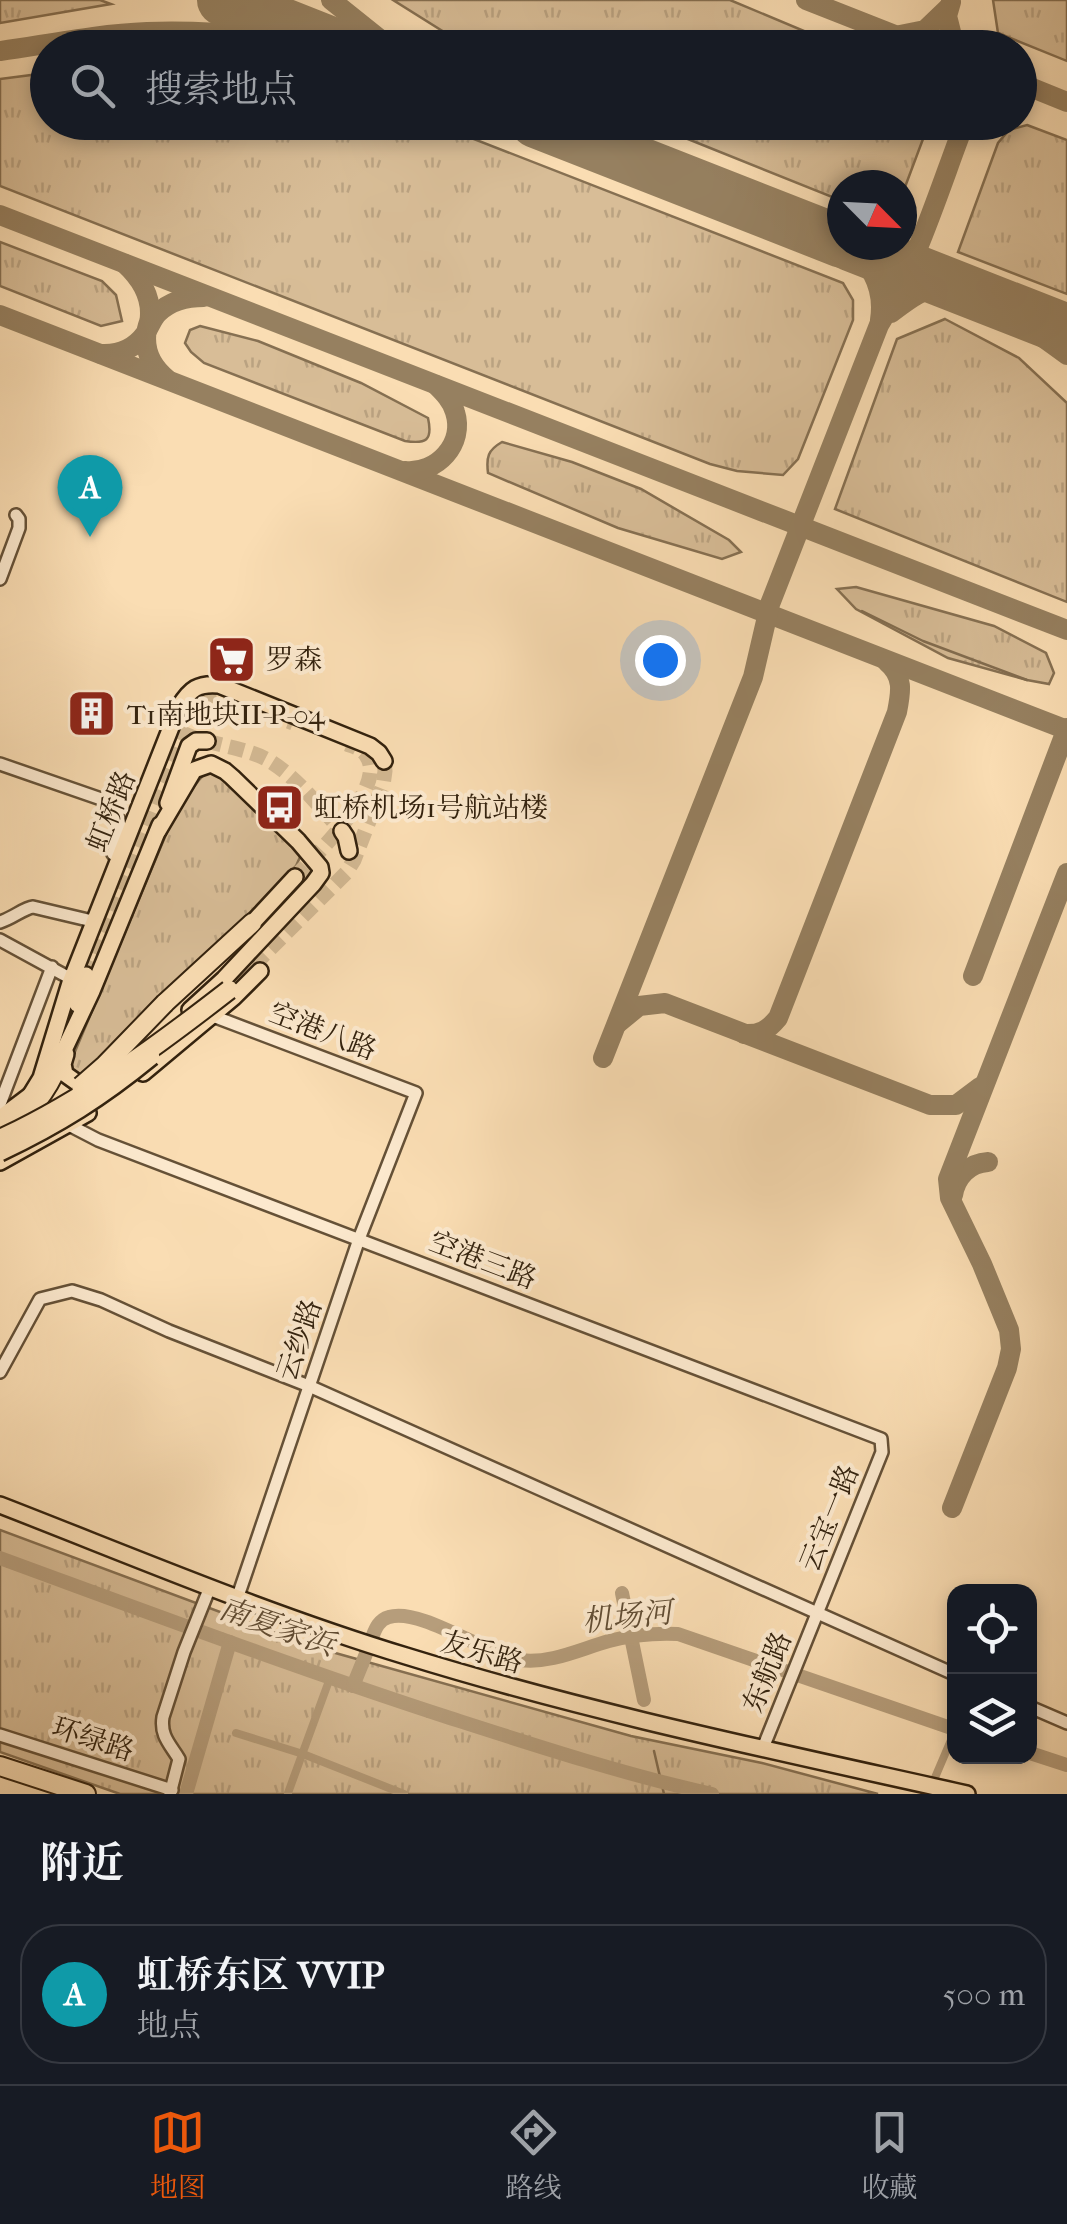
<!DOCTYPE html>
<html lang="zh">
<meta charset="utf-8">
<style>
body{margin:0;font-family:"IM FELL French Canon","Noto Serif SC",serif;background:#20242c;color:#f1f3f6}
.controls{position:absolute;right:30px;bottom:30px;display:grid;overflow:hidden;border-radius:20px;box-shadow:0 5px 15px #0003}
.controls button{width:90px;height:90px;display:grid;place-items:center;padding:0;border:0;border-bottom:2px solid #363941;background:#171b24;color:#f1f3f6;font:50px sans-serif}
.compass{position:absolute;left:827px;top:170px;width:90px;height:90px;border-radius:50%;background:#171b24;box-shadow:0 5px 15px #0003;rotate:114deg}
.you{position:absolute;left:660px;top:660px;width:35px;height:35px;margin:-25px;border:8px solid #fff;border-radius:50%;background:#1a73e8;box-shadow:0 0 0 15px #1a73e833}
.badge{display:grid;place-items:center;width:65px;height:65px;border-radius:50%;background:#ea580c;color:#fff;font-size:32px;font-weight:700}
.pin{position:absolute;translate:-50% -82px;filter:drop-shadow(0 2px 5px #0008)}
.pin::after{content:'';position:absolute;top:52px;width:35px;height:30px;background:inherit;clip-path:polygon(0 0,100% 0,50% 100%)}
.list{margin:0;padding:0;list-style:none}
h2{display:flex;justify-content:space-between;align-items:center;height:130px;margin:0;padding:0 40px;font-size:42px}
h2 small{font-size:32px;font-weight:400;color:#9ea1a6}
.list li{display:grid;grid-template-columns:65px 1fr auto;gap:30px;align-items:center;box-sizing:border-box;height:140px;margin:0 20px 20px;padding:0 20px;border:2px solid #363941;border-radius:40px}
.list b{display:block;font-size:38px;white-space:nowrap}
.list p{margin:0;font-size:32px;white-space:nowrap;color:#9ea1a6}
.list em{font-size:32px;font-style:normal;color:#9ea1a6}
.icon{flex:none;width:55px;height:55px;fill:none;stroke:currentColor;stroke-width:2;stroke-linecap:round;stroke-linejoin:round}
.map{position:relative;flex:none;width:1067px;height:1794px;overflow:hidden}
.search{position:absolute;background:#171b24;box-shadow:0 5px 15px #0003;left:30px;right:30px;top:30px;height:110px;display:flex;align-items:center;gap:25px;box-sizing:border-box;padding:0 35px;border-radius:55px;color:#9ea1a6;font-size:38px}
.sheet{height:290px;background:#171b24}
nav{display:flex;justify-content:space-around;align-items:center;box-sizing:border-box;height:140px;border-top:2px solid #363941;background:#171b24;font-size:28px;color:#9ea1a6}
nav a{display:grid;justify-items:center;gap:5px}
nav .on{color:#ea580c}
.map>svg:first-child{display:block}
</style>
<div class="map">
<svg width="1067" height="1794" viewBox="0 0 1067 1794">
<defs>
<pattern id="grass-tufts" width="24" height="20" patternUnits="userSpaceOnUse" patternTransform="scale(2.5)"><rect width="24" height="20" fill="#d8bd97"/><path d="M3 7l-1-3M5 7V3M7 7l1-3M15 17l-1-3M17 17v-4M19 17l1-3" fill="none" stroke="#baa281"/></pattern>
</defs>
<rect width="100%" height="100%" fill="#faddb3"/>
<filter id="stains"><feTurbulence type="fractalNoise" baseFrequency=".002" numOctaves="4"/><feColorMatrix values="0 0 0 0 .2 0 0 0 0 .09 0 0 0 0 .02 0 0 0 .5 -.17"/></filter>
<radialGradient id="worn" r=".72"><stop offset=".6" stop-color="#630" stop-opacity="0"/><stop offset="1" stop-color="#630" stop-opacity=".3"/></radialGradient>
<!-- grass -->
<g fill="url(#grass-tufts)" stroke="#867052" stroke-width="2.5">
<path d="M0 0H100L111 4 0 23Z"/>
<path d="M393 0H730L842 47H468Z"/>
<path d="M993 0H1067V61L998 33Z"/>
<path d="M47 73 48 122 433 123 843 283 853 300V320L798 459 783 475 737 471 710 464 0 186V79Z"/>
<path d="M648 123H929L902 195V185H842V201Z"/>
<path d="M1027 125 1067 140V294L958 252 998 143 1009 130Z"/>
<path d="M0 242 102 281 116 295 122 321 101 326 0 286Z"/>
<path d="M945 319 1019 358 1067 403V602L835 509 897 339Z"/>
<path d="M200 326 258 341 361 383 428 418C433 441 426 444 405 441L204 363 191 352 185 343 190 330Z"/>
<path d="M502 442 572 462 641 489 729 540 741 552 722 559 618 528 488 473C486 457 488 450 502 442Z"/>
<path d="M856 587 994 626 1046 653 1054 673 1049 684 1027 680 948 658 856 609 837 589Z"/>
<path d="M209 771 218 772 298 848 300 857 296 866 84 1080 66 1073 170 825C182 809 194 780 209 771Z"/>
<path d="M0 1530 314 1647 631 1736 762 1763 878 1794H120L0 1752Z"/>
</g>
<g fill="none" stroke-linecap="round" stroke-linejoin="round">
<!-- stream -->
<g stroke="#826c4f" stroke-width="2.5">
<path d="M862 611 923 641 1027 680"/>
<path d="M654 1751 664 1794"/>
</g>
<!-- canal -->
<g stroke="#b69d7b" stroke-width="8">
<path d="M236 1733 303 1754 404 1794"/>
<path d="M288 1793 330 1678"/>
<path d="M928 1794 954 1733"/>
</g>
<!-- river -->
<g stroke="#b69d7b" stroke-width="14">
<path d="M0 1558C150 1613 299 1669 450 1718 537 1746 623 1774 712 1794"/>
<path d="M622 1593 644 1700"/>
<path d="M371 1640C375 1630 378 1620 389 1617 420 1607 487 1655 520 1660 551 1664 580 1649 609 1641 632 1635 655 1633 678 1634L954 1729"/>
<path d="M353 1686 368 1649"/>
<path d="M1030 1753 1067 1765"/>
<path d="M186 1794 230 1642"/>
</g>
<!-- taxiway -->
<g stroke="#968060" stroke-width="20">
<path d="M331 0 391 48"/>
<path d="M806 0 928 48"/>
<path d="M951 2 947 16 955 48"/>
<path d="M900 35 925 30 948 8"/>
<path d="M0 51C49 44 98 34 147 32 205 30 262 35 318 48"/>
<path d="M1020 83 1067 102"/>
<path d="M0 215 1067 630"/>
<path d="M847 245C872 264 885 288 880 320"/>
<path d="M125 264C139 277 150 293 150 313 150 323 149 320 147 329 143 350 151 366 167 379"/>
<path d="M891 313C908 300 924 287 946 286 973 285 1044 338 1067 355"/>
<path d="M0 315 1067 730"/>
<path d="M101 354C119 355 134 349 145 334 150 327 152 319 158 313 170 301 188 297 204 297"/>
<path d="M405 471C437 474 465 444 455 412 452 401 444 393 436 385"/>
<path d="M973 976 1067 728"/>
<path d="M617 1024 639 1006 665 1003 930 1105H956L980 1087"/>
<path d="M744 1034C760 1035 768 1030 778 1018L897 712C901 692 904 676 887 662"/>
<path d="M603 1058 753 677 770 604 879 325C916 267 940 187 965 122"/>
<path d="M953 1195C956 1177 969 1163 988 1162"/>
<path d="M952 1508 1007 1368 1011 1349 1009 1330 982 1264 950 1198 948 1179 1067 873"/>
</g>
<!-- runway -->
<g stroke="#968060" stroke-width="52">
<path d="M223 0 344 48"/>
<path d="M536 122 842 242"/>
<path d="M850 245 1067 330"/>
</g>
<!-- major-tunnel -->
<g stroke="#d2b892" stroke-width="15" stroke-dasharray="15 8" stroke-linecap="butt">
<path d="M207 741C227 747 250 750 268 760 297 777 319 807 342 831"/>
<path d="M295 877C314 857 387 787 367 757 363 749 354 747 347 744"/>
<path d="M254 965 346 873 354 860 383 785 385 771 384 761"/>
<path d="M86 975 200 703C207 696 212 694 221 695L293 723"/>
</g>
<defs>
<g id="minor">
<path d="M0 579 19 528V519L16 515"/>
<path d="M0 764 104 800C124 820 123 828 113 854"/>
<path d="M0 922C13 918 24 908 33 907L88 920"/>
<path d="M0 940 66 976"/>
<path d="M213 1016 416 1093 359 1239 235 1605"/>
<path d="M0 1104 52 967"/>
<path d="M69 1125 98 1140 881 1439 882 1452 763 1748"/>
<path d="M0 1372 40 1299 72 1291 101 1300 169 1331 309 1386 954 1674"/>
<path d="M1030 1707 1067 1723"/>
<path d="M0 1735 172 1790"/>
<path d="M170 1794 179 1759C170 1744 160 1736 163 1717L184 1652 210 1587"/>
</g>
<g id="major">
<path d="M168 803 189 746 196 741H207"/>
<path d="M158 831 194 770 211 764 225 771 232 777 298 841 320 867 321 873 313 884 224 979 190 1010"/>
<path d="M342 831 346 837 349 851"/>
<path d="M245 931 295 877"/>
<path d="M77 1004 86 975"/>
<path d="M66 1054 63 1064 65 1074 79 1084 92 1085"/>
<path d="M57 1065 92 991 160 825"/>
<path d="M143 1073 234 997 260 971"/>
<path d="M30 1096 41 1078 70 983 179 707C190 689 198 683 219 685L370 746 379 753 384 761"/>
<path d="M0 1118 36 1091"/>
<path d="M0 1162 88 1113"/>
<path d="M0 1505C134 1557 268 1614 406 1656 590 1713 779 1752 967 1794"/>
</g>
<g id="highway">
<path d="M165 1003 252 923"/>
<path d="M0 1131C33 1111 46 1094 61 1059"/>
<path d="M0 1766 86 1794"/>
</g>
</defs>
<!-- minor casing -->
<use href="#minor" stroke="#655137" stroke-width="16"/>
<!-- major casing -->
<use href="#major" stroke="#33220e" stroke-width="20"/>
<!-- highway casing -->
<use href="#highway" stroke="#33220e" stroke-width="22"/>
<!-- minor -->
<use href="#minor" stroke="#fce9ce" stroke-width="11"/>
<!-- major -->
<use href="#major" stroke="#faddb3" stroke-width="15"/>
<!-- highway -->
<use href="#highway" stroke="#faddb3" stroke-width="18"/>
<defs>
<path id="major-bridge" d="M0 1153C59 1125 102 1098 152 1057"/>
<g id="highway-bridge">
<path d="M81 1086 105 1065 165 1003"/>
<path d="M0 1139C84 1100 157 1046 229 990"/>
</g>
</defs>
<!-- major-bridge casing -->
<use href="#major-bridge" stroke="#33220e" stroke-width="20" stroke-linecap="butt"/>
<!-- highway-bridge casing -->
<use href="#highway-bridge" stroke="#33220e" stroke-width="22" stroke-linecap="butt"/>
<!-- major-bridge -->
<use href="#major-bridge" stroke="#faddb3" stroke-width="15"/>
<!-- highway-bridge -->
<use href="#highway-bridge" stroke="#faddb3" stroke-width="18"/>
</g>
<!-- icons -->
<defs>
<symbol id="supermarket-square" viewBox="-11 -11 22 22"><rect x="-9" y="-9" width="18" height="18" rx="4" fill="#8f2418" stroke="#fce9ce"/><path d="M-6-5.5h2.5l.6 2H6L4.5 2H-2.5L-4.4-4H-6ZM-1.5 3.2a1.3 1.3 0 1 0 .1 0ZM3 3.2a1.3 1.3 0 1 0 .1 0Z" fill="#fff"/></symbol>
<symbol id="building-square" viewBox="-11 -11 22 22"><rect x="-9" y="-9" width="18" height="18" rx="4" fill="#8f2418" stroke="#fce9ce"/><path d="M-4-6H4V6H1V3H-1V6H-4ZM-2.5-4.3h1.7v1.8h-1.7ZM.8-4.3h1.7v1.8H.8ZM-2.5-1h1.7V.8h-1.7ZM.8-1h1.7V.8H.8Z" fill="#fff"/></symbol>
<symbol id="bus-square" viewBox="-11 -11 22 22"><rect x="-9" y="-9" width="18" height="18" rx="4" fill="#8f2418" stroke="#fce9ce"/><path d="M-5-6H5V4H4V6H2V4H-2V6H-4V4H-5ZM-3.5-4V0h7V-4ZM-3.5 1.2v1.5H-2V1.2ZM2 1.2v1.5H3.5V1.2Z" fill="#fff"/></symbol>
</defs>
<g fill-rule="evenodd">
<use href="#supermarket-square" x="204" y="632" width="55" height="55"/>
<use href="#building-square" x="64" y="686" width="55" height="55"/>
<use href="#bus-square" x="252" y="780" width="55" height="55"/>
</g>
<g text-anchor="middle" dominant-baseline="central" stroke-width="8" stroke-linejoin="round" paint-order="stroke">
<!-- poi labels -->
<g font-size="28" fill="#33220e" stroke="#fce9ce" text-anchor="start">
<text x="266" y="659">罗森</text>
<text x="127" y="714">T1南地块II-P-04</text>
<text x="314" y="807">虹桥机场1号航站楼</text>
</g>
<!-- street labels -->
<g font-size="28" fill="#33220e" stroke="#fce9ce">
<text transform="translate(111 811) rotate(-68)">虹桥路</text>
<text transform="translate(323 1031) rotate(21)">空港八路</text>
<text transform="translate(483 1260) rotate(21)">空港三路</text>
<text transform="translate(299 1340) rotate(-71)">云纱路</text>
<text transform="translate(829 1518) rotate(-68)">云宝一路</text>
<text transform="translate(482 1652) rotate(16)">友乐路</text>
<text transform="translate(767 1672) rotate(-68)">东航路</text>
<text transform="translate(93 1739) rotate(18)">环绿路</text>
</g>
<!-- water labels -->
<g font-size="30" font-style="italic" fill="#614d34" stroke="#fce9ce">
<text transform="translate(627 1617) rotate(-6)">机场河</text>
<text transform="translate(277 1627) rotate(19)">南夏家浜</text>
</g>
</g>
<rect width="100%" height="100%" filter="url(#stains)"/>
<rect width="100%" height="100%" fill="url(#worn)"/>
</svg>
<div class="controls">
<button><svg class="icon" aria-label="locate" viewBox="0 0 24 24"><circle cx="12" cy="12" r="6"/><path d="M12 2v4M12 18v4M2 12h4M18 12h4"/></svg></button>
<button><svg class="icon" aria-label="layers" viewBox="0 0 24 24"><path d="M12 4l9 5-9 5-9-5zM3 14l9 5 9-5"/></svg></button>
</div>
<svg class="compass" viewBox="-18 -18 36 36"><path d="M0-13l5 13h-10z" fill="#e53935"/><path d="M0 13l5-13h-10z" fill="#9ea1a6"/></svg>
<div class="you"></div>
<div class="pin badge" style="left:90px;top:537px;background:#0f9aa8">A</div>
<div class="search"><svg class="icon" aria-label="search" viewBox="0 0 24 24"><circle cx="10" cy="10" r="6"/><path d="M15 15l6 6"/></svg>搜索地点</div>
</div>
<section class="sheet">
<h2>附近<small></small></h2>
<ul class="list">
<li><span class="badge" style="background:#0f9aa8">A</span><div><b>虹桥东区 VVIP</b><p>地点</p></div><em>500 m</em></li>
</ul>
</section>
<nav>
<a class="on"><svg class="icon" aria-label="map" viewBox="0 0 24 24"><path d="M3 6l6-2 6 2 6-2v14l-6 2-6-2-6 2zM9 4v14M15 6v14"/></svg>地图</a>
<a><svg class="icon" aria-label="directions" viewBox="0 0 24 24"><path d="M12 3l9 9-9 9-9-9zM9 14v-3h6M13 9l2 2-2 2"/></svg>路线</a>
<a><svg class="icon" aria-label="saved" viewBox="0 0 24 24"><path d="M7 4h10v16l-5-4-5 4z"/></svg>收藏</a>
</nav>
